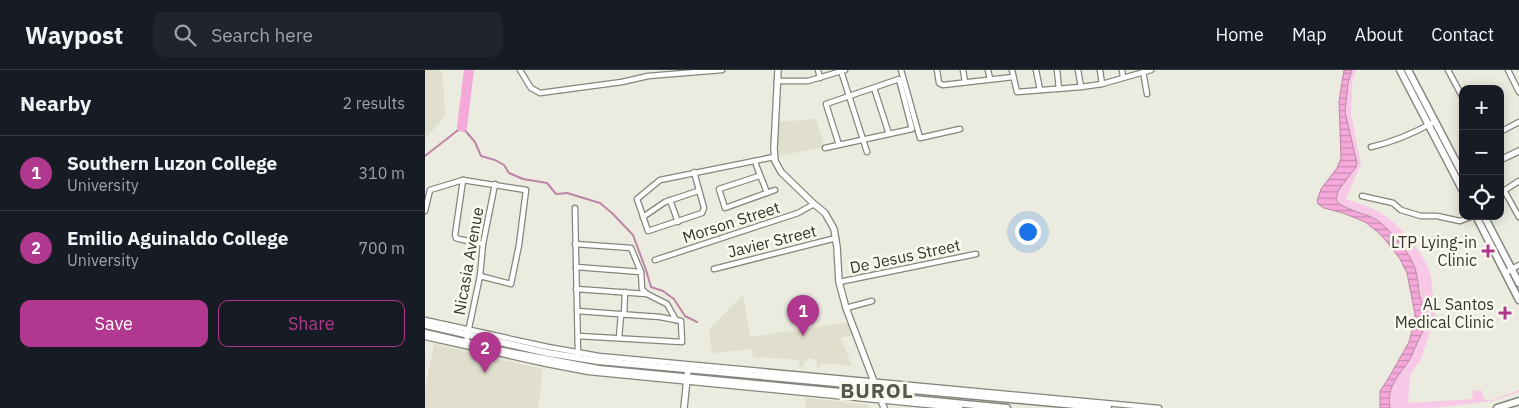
<!DOCTYPE html>
<meta charset="utf-8">
<style>
body{margin:0;font-family:"IBM Plex Sans",sans-serif;background:#20242c;color:#f1f3f6}
.controls{position:absolute;right:15px;top:15px;display:grid;overflow:hidden;border-radius:10px;box-shadow:0 2px 12px #0003}
.controls button{width:45px;height:45px;display:grid;place-items:center;padding:0;border:0;border-bottom:1px solid #363941;background:#171b24;color:#f1f3f6;font:25px sans-serif}
.you{position:absolute;left:602px;top:161px;width:18px;height:18px;margin:-12px;border:4px solid #fff;border-radius:50%;background:#1a73e8;box-shadow:0 0 0 8px #1a73e833}
.badge{display:grid;place-items:center;width:32px;height:32px;border-radius:50%;background:#b0388e;color:#fff;font-size:16px;font-weight:700}
.pin{position:absolute;translate:-50% -41px;filter:drop-shadow(0 1px 2px #0008)}
.pin::after{content:'';position:absolute;top:26px;width:18px;height:15px;background:inherit;clip-path:polygon(0 0,100% 0,50% 100%)}
.list{margin:0;padding:0;list-style:none}
h2{display:flex;justify-content:space-between;align-items:center;height:65px;margin:0;padding:0 20px;font-size:21px}
h2 small{font-size:16px;font-weight:400;color:#9ea1a6}
.list li{display:grid;grid-template-columns:32px 1fr auto;gap:15px;align-items:center;box-sizing:border-box;height:75px;padding:0 20px;border-top:1px solid #363941}
.list b{display:block;font-size:19px;white-space:nowrap}
.list p{margin:0;font-size:16px;white-space:nowrap;color:#9ea1a6}
.list em{font-size:16px;font-style:normal;color:#9ea1a6}
.actions{display:flex;gap:10px;padding:15px 20px}
.actions a{flex:1;padding:11px 0;border:1px solid #b0388e;border-radius:10px;text-align:center;font-size:18px;color:#b0388e}
.actions .main{background:#b0388e;color:#fff}
.icon{flex:none;width:28px;height:28px;fill:none;stroke:currentColor;stroke-width:2;stroke-linecap:round;stroke-linejoin:round}
.map{position:relative;flex:none;width:1094px;height:338px;overflow:hidden}
header{display:flex;align-items:center;gap:30px;box-sizing:border-box;height:70px;padding:0 25px;background:#171b24;border-bottom:1px solid #363941}
header strong{font-size:24px}
nav{display:flex;gap:28px;margin-inline-start:auto;font-size:18px}
.search{width:350px;height:45px;background:#20242c;display:flex;align-items:center;gap:12px;box-sizing:border-box;padding:0 18px;border-radius:10px;color:#9ea1a6;font-size:19px}
main{display:flex}
aside{flex:1;background:#171b24}
.map>svg:first-child{display:block}
</style>
<header>
<strong>Waypost</strong>
<div class="search"><svg class="icon" aria-label="search" viewBox="0 0 24 24"><circle cx="10" cy="10" r="6"/><path d="M15 15l6 6"/></svg>Search here</div>
<nav><a>Home</a><a>Map</a><a>About</a><a>Contact</a></nav>
</header>
<main>
<aside>
<h2>Nearby<small>2 results</small></h2>
<ul class="list">
<li><span class="badge">1</span><div><b>Southern Luzon College</b><p>University</p></div><em>310 m</em></li>
<li><span class="badge">2</span><div><b>Emilio Aguinaldo College</b><p>University</p></div><em>700 m</em></li>
</ul>
<div class="actions"><a class="main">Save</a><a>Share</a></div>
</aside>
<div class="map">
<svg width="1094" height="338" viewBox="0 0 1094 338">
<defs>
<pattern id="water-rules" width="6" height="5" patternUnits="userSpaceOnUse" patternTransform="scale(1.25)"><rect width="6" height="5" fill="#f5a9da"/><path d="M0 2.5h6" fill="none" stroke="#c78ab1"/></pattern>
</defs>
<rect width="100%" height="100%" fill="#ecebe0"/>
<!-- built -->
<g fill="#e0decc">
<path d="M0 0H16L18 10 20 46 0 69Z"/>
<path d="M391 49 399 77 353 86 352 52Z"/>
<path d="M318 224 325 267 425 252 429 265 416 268 427 296 396 293 395 297 392 298V293L389 289 384 288 379 292V297L374 296V290L328 287 327 279 287 283 284 260Z"/>
<path d="M9 274 118 299 113 338H0V319Z"/>
<path d="M381 328 411 331 444 335 443 338H380Z"/>
</g>
<!-- park -->
<path fill="#f8c9e6" d="M927 0H931L927 14 926 44 936 94 921 129C933 133 946 137 957 144 977 157 998 181 1005 204 1007 209 1007 214 1007 219 1009 230 1010 240 1011 251L1008 252 996 289 985 305 983 333 1047 329 1048 321 1056 320 1060 330H1067L1094 320V322L1067 331 1009 338H965C962 316 974 306 985 288 991 278 995 266 1000 256L999 251 994 209 984 186 966 163 939 143 919 137 915 135 911 130 913 121 931 97 920 42 923 13Z"/>
<!-- water -->
<path fill="url(#water-rules)" stroke="#bb86a7" d="M919 0H927L923 13 920 42 932 93 931 97 913 121 911 130C916 139 941 143 952 150 965 160 979 176 987 191 992 201 993 210 994 221 996 232 1001 243 1000 255 999 259 996 265 994 269 991 275 989 281 986 287 976 305 961 314 965 338H955V321L963 309 984 272 989 253 990 244 982 203 975 189 962 172 954 163 940 152 918 143 899 138 893 134 892 131 896 119 912 98 916 88 914 31Z"/>
<g fill="none" stroke-linecap="round" stroke-linejoin="round">
<!-- stream -->
<path stroke="#bb86a7" stroke-width="2" d="M0 86 37 57 50 72 56 86 70 90 79 95 84 103 98 109 122 113 131 124 142 123 175 133 187 143 208 165 221 200 226 217 238 221 249 229 260 246 272 252"/>
<!-- river -->
<path stroke="#f5a9da" stroke-width="10" d="M37 57 44 0"/>
<defs>
<g id="minor">
<path d="M95 0 106 18 115 23 197 12 223 6 297 0"/>
<path d="M393 0 395 8"/>
<path d="M476 0 495 68 535 59"/>
<path d="M512 0 514 13 518 15 588 7"/>
<path d="M538 0 540 12"/>
<path d="M563 0 565 9"/>
<path d="M587 0 592 22 656 17 677 14 726 0"/>
<path d="M611 0 615 20"/>
<path d="M632 0 634 19"/>
<path d="M653 0 656 17"/>
<path d="M675 0 677 14"/>
<path d="M697 0 698 7"/>
<path d="M1023 0 1038 28"/>
<path d="M1083 0 1094 22"/>
<path d="M416 1 442 82"/>
<path d="M718 1 722 24"/>
<path d="M352 11H383L420 0"/>
<path d="M449 18 464 64"/>
<path d="M1075 62 1094 52"/>
<path d="M946 77C969 72 989 63 1009 52"/>
<path d="M400 78 487 59 474 9 401 34 414 75"/>
<path d="M330 91C333 102 338 111 342 123"/>
<path d="M269 102 279 138 277 143 223 161 212 129 235 110 349 87"/>
<path d="M334 106 294 119 300 138 350 120"/>
<path d="M1094 111 1080 120V122L1094 147"/>
<path d="M937 126 968 133 976 140 996 146H1012L1035 151 1048 146"/>
<path d="M245 130 253 152"/>
<path d="M150 138 153 284"/>
<path d="M0 141 5 120 38 110"/>
<path d="M218 147 240 132 273 121"/>
<path d="M150 174 206 178 216 202 217 219 222 224 242 234 251 250"/>
<path d="M230 190 373 143 389 134"/>
<path d="M151 197 216 202"/>
<path d="M289 199 411 168"/>
<path d="M1080 203 1094 195"/>
<path d="M55 206 86 214 94 175 101 120 38 110 30 165 31 168 34 169 58 174"/>
<path d="M414 212 551 184"/>
<path d="M151 219 222 224"/>
<path d="M421 238 447 231"/>
<path d="M152 241 235 247 256 251 257 272 153 266"/>
<path d="M199 245 200 222"/>
<path d="M0 250 123 277 174 286 734 338"/>
<path d="M0 267 122 294 164 302 535 338"/>
<path d="M194 268 196 244"/>
<path d="M41 272 55 206 58 174 70 114"/>
</g>
<g id="tertiary">
<path d="M353 0 349 79 350 91 356 102 389 134 400 143 409 159 412 177 414 212 421 238 459 338"/>
<path d="M1075 90 1094 81"/>
<path d="M259 338 263 299"/>
</g>
<g id="secondary">
<path d="M975 0 1038 121"/>
<path d="M983 0 1038 105"/>
<path d="M1051 146 1094 230"/>
<path d="M1059 146 1094 213"/>
<path d="M0 255 123 283 173 291 683 338"/>
<path d="M0 263 78 281 174 299 582 338"/>
<path d="M1072 338 1094 331"/>
</g>
</defs>
<!-- minor casing -->
<use href="#minor" stroke="#86857b" stroke-width="7"/>
<!-- tertiary casing -->
<use href="#tertiary" stroke="#86857b" stroke-width="8"/>
<!-- secondary casing -->
<use href="#secondary" stroke="#86857b" stroke-width="9"/>
<!-- minor -->
<use href="#minor" stroke="#fff" stroke-width="4.5"/>
<!-- tertiary -->
<use href="#tertiary" stroke="#fff" stroke-width="5.5"/>
<!-- secondary -->
<use href="#secondary" stroke="#fff" stroke-width="6"/>
</g>
<!-- markers -->
<g fill="#b0388e" stroke="#f9f9ed" stroke-width="2">
<path d="M1060.5 173.5h5v5h5v5h-5v5h-5v-5h-5v-5h5z"/>
<path d="M1077.5 235.5h5v5h5v5h-5v5h-5v-5h-5v-5h5z"/>
</g>
<g text-anchor="middle" dominant-baseline="central" stroke-width="5" stroke-linejoin="round" paint-order="stroke">
<!-- street labels -->
<g font-size="16" fill="#353430" stroke="#f9f9ed">
<text transform="translate(306 152) rotate(-18)">Morson Street</text>
<text transform="translate(347 171) rotate(-14)">Javier Street</text>
<text transform="translate(480 186) rotate(-12)">De Jesus Street</text>
<text transform="translate(43 191) rotate(-80)">Nicasia Avenue</text>
</g>
<!-- poi labels -->
<g font-size="16" fill="#353430" stroke="#f9f9ed" text-anchor="end">
<text x="1052" y="172">LTP Lying-in<tspan x="1052" dy="18">Clinic</tspan></text>
<text x="1069" y="234">AL Santos<tspan x="1069" dy="18">Medical Clinic</tspan></text>
</g>
<!-- district labels -->
<g font-size="21" font-weight="bold" letter-spacing="1" fill="#58574e" stroke="#f9f9ed">
<text x="452" y="320">BUROL</text>
</g>
</g>
</svg>
<div class="controls">
<button>+</button>
<button>−</button>
<button><svg class="icon" aria-label="locate" viewBox="0 0 24 24"><circle cx="12" cy="12" r="6"/><path d="M12 2v4M12 18v4M2 12h4M18 12h4"/></svg></button>
</div>
<div class="you"></div>
<div class="pin badge" style="left:378px;top:266px">1</div>
<div class="pin badge" style="left:60px;top:303px">2</div>
</div>
</main>
